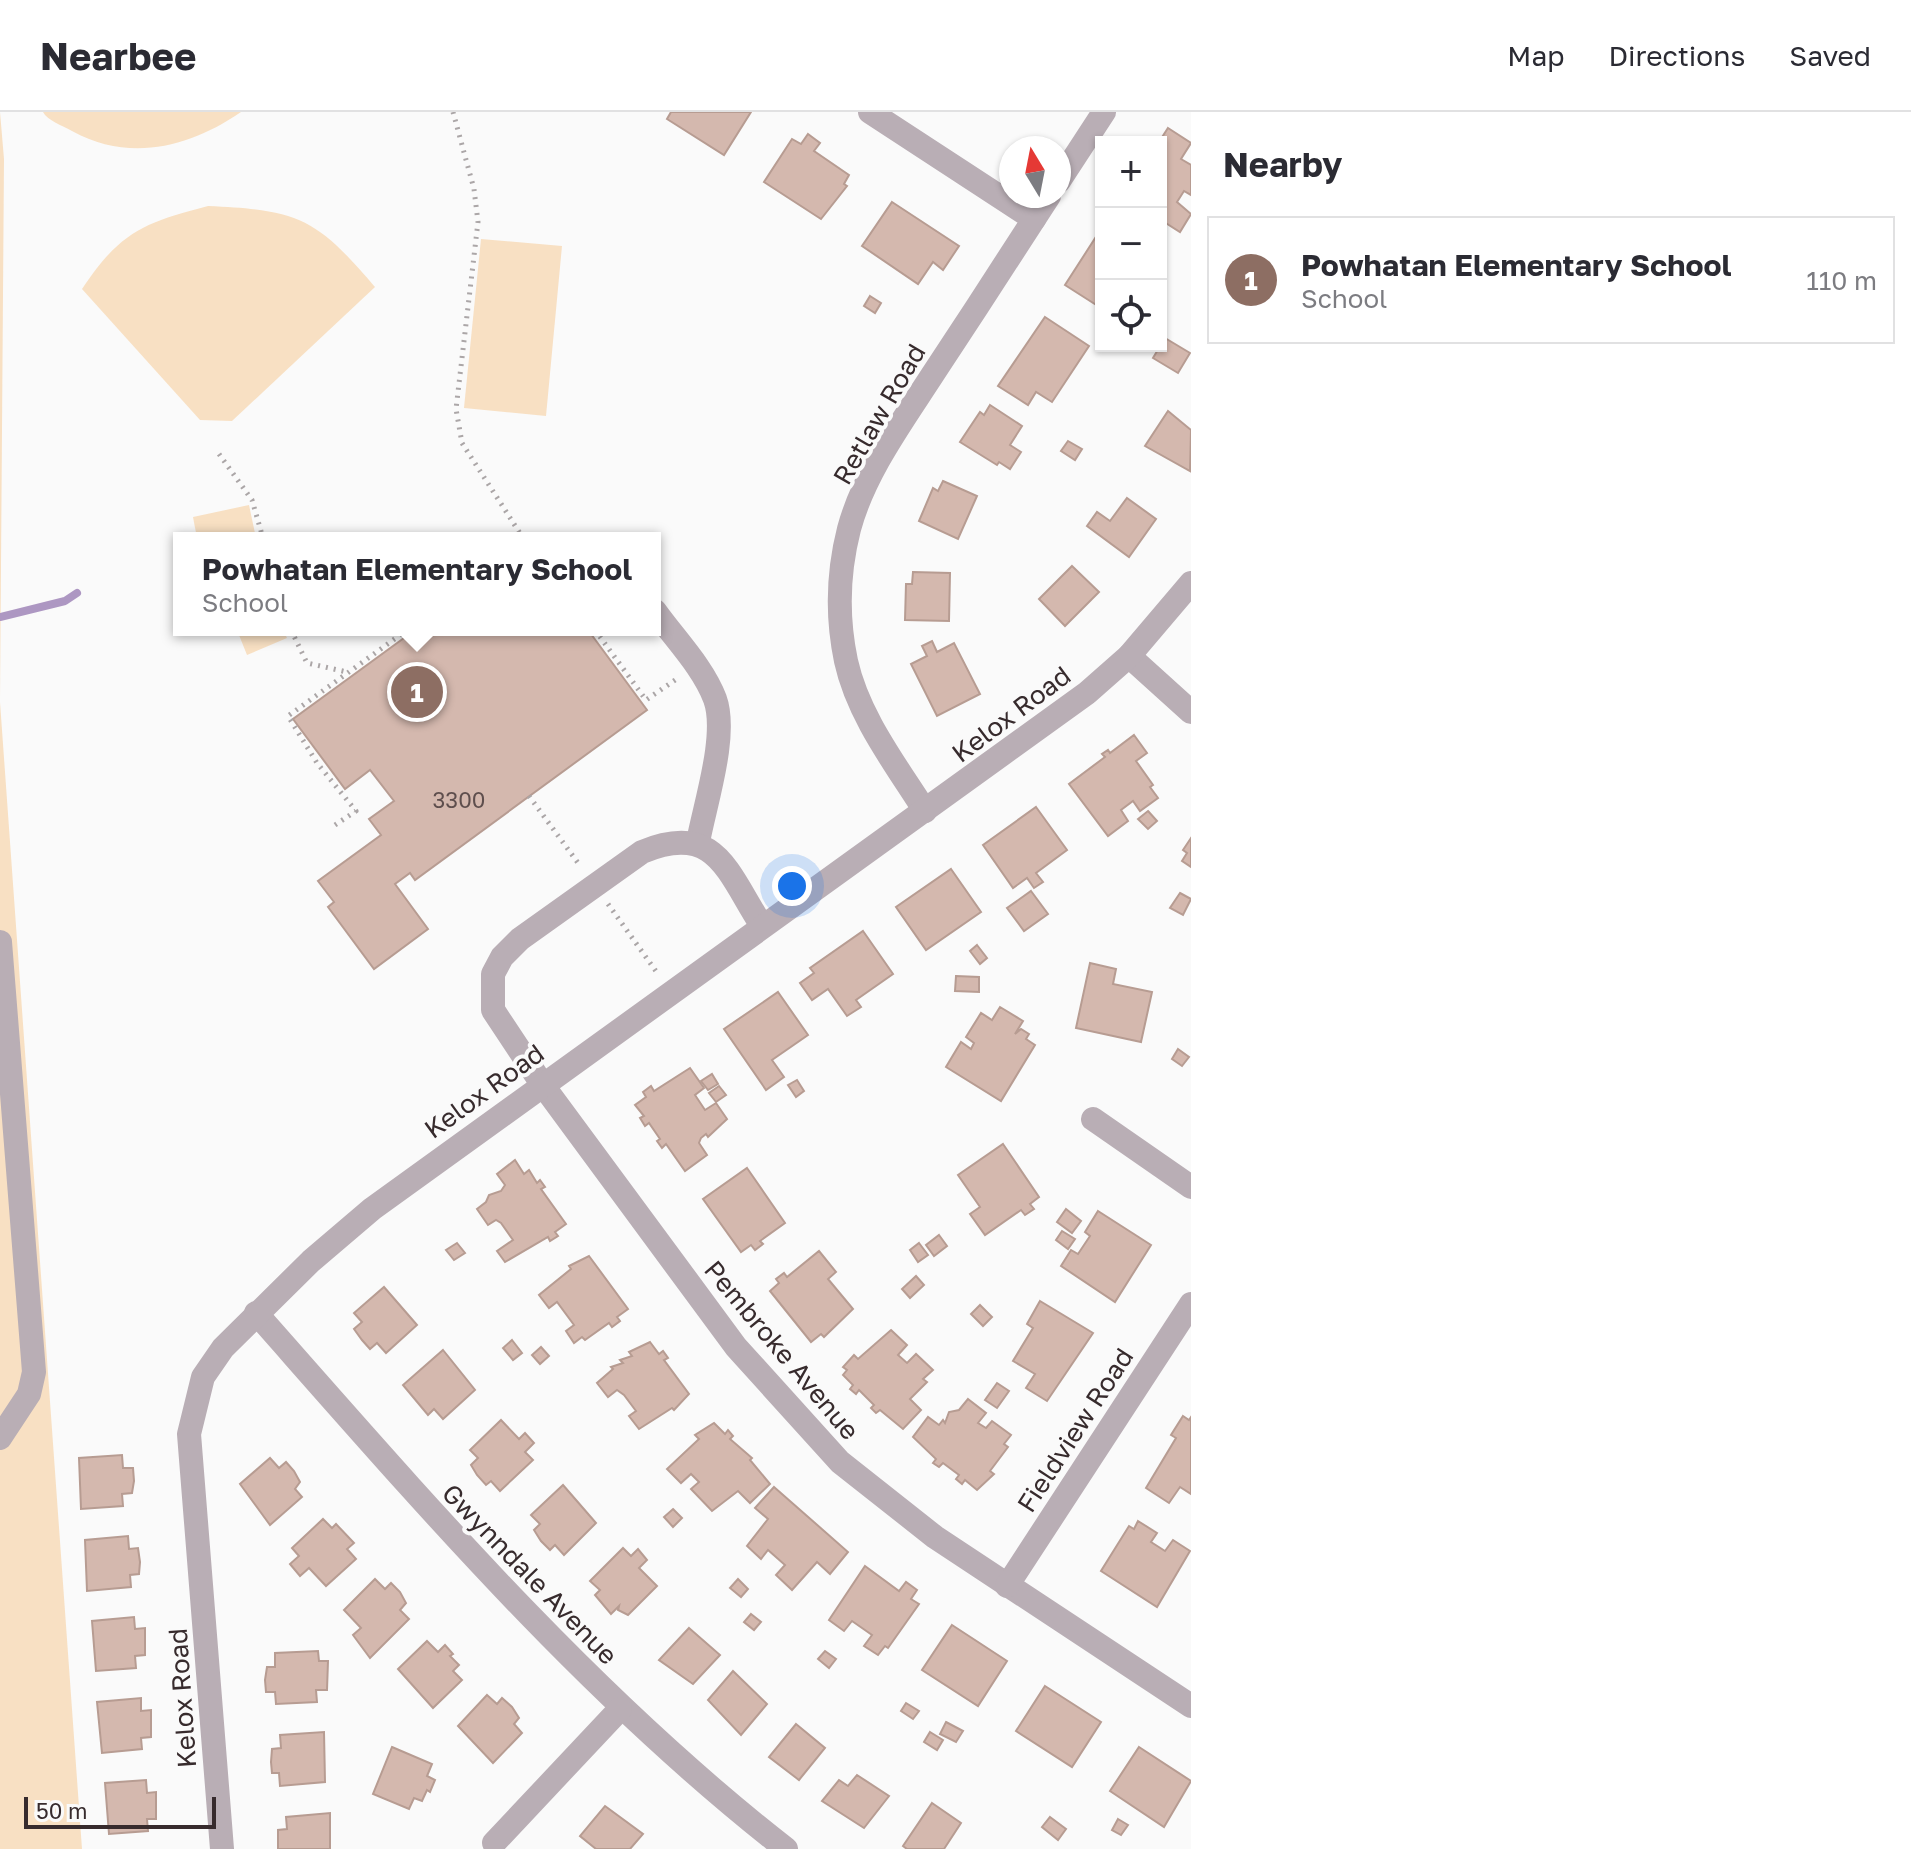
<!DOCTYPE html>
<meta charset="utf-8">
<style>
body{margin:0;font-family:"Golos Text",sans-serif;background:#f7f7f7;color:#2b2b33}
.controls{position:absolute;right:24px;top:24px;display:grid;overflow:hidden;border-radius:0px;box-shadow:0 2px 6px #0004}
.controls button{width:72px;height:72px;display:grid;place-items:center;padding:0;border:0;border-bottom:2px solid #e1e1e2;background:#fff;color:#2b2b33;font:40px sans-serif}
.compass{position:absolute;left:999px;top:24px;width:72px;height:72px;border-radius:50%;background:#fff;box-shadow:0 2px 6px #0004;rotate:350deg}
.scale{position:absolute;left:24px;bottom:20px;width:192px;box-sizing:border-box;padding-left:8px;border:4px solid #372b2d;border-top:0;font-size:22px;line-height:28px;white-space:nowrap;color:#372b2d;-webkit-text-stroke:6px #fafafa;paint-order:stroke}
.you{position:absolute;left:792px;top:774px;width:28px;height:28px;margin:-20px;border:6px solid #fff;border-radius:50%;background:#1a73e8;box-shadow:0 0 0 12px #1a73e833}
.badge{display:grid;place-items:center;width:52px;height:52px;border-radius:50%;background:#2f664e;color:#fff;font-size:26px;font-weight:700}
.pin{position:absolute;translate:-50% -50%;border:4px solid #fff;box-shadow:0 2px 8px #0006}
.popup{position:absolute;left:173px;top:420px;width:488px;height:104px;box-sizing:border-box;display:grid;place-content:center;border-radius:0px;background:#fff;filter:drop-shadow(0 2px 6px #0005);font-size:26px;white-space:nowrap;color:#7c7c81}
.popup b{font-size:30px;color:#2b2b33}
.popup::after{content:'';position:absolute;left:50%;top:100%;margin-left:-16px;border:16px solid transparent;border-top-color:#fff}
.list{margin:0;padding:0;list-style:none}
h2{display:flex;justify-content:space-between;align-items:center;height:104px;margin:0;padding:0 32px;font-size:34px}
h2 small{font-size:26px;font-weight:400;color:#7c7c81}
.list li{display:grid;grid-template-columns:52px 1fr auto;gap:24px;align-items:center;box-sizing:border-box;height:128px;margin:0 16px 16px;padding:0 16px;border:2px solid #e1e1e2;border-radius:0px}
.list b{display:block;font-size:30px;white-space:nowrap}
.list p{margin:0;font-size:26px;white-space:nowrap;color:#7c7c81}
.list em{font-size:26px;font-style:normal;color:#7c7c81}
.icon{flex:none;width:44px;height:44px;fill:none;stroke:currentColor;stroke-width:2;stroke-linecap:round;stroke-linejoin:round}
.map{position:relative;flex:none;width:1191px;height:1737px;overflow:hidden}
header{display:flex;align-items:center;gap:48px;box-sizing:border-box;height:112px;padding:0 40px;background:#fff;border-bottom:2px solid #e1e1e2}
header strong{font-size:38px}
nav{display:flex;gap:44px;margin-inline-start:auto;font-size:28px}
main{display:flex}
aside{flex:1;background:#fff}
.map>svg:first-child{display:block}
</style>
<header>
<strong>Nearbee</strong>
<nav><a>Map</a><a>Directions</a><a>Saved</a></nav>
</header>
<main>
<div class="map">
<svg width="1191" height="1737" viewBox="0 0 1191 1737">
<rect width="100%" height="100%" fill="#fafafa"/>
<!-- green -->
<g fill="#f8e0c3">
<path d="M0 0 4 47 0 590 82 1737H0Z"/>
<path d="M43 0H241C190 35 130 51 72 19 63 14 47 8 43 0Z"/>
<path d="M208 94C299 98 316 106 375 175L232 309 200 308 82 177C120 120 143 111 208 94Z"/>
<path d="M481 127 562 134 546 304 464 296Z"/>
<path d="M249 393 256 426H197L193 405Z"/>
<path d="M237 518H283L287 526 247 543Z"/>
</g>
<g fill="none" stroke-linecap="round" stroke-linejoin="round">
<!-- stream -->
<path stroke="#ad97c2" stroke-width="8" d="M0 505 65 489 77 481"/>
</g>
<!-- building -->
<g fill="#d4b8ae" stroke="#b79c92" stroke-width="2">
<path d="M671 0H751L724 43 667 7Z"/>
<path d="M1168 16 1191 31 1181 47 1191 53V83L1184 79 1177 90 1191 102 1180 120 1161 108 1159 30Z"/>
<path d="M808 22 820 31 814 39 849 63 844 72 847 74 821 107 764 70 792 27 801 32Z"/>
<path d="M892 90 959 134 943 158 933 150 918 172 862 134Z"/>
<path d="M1101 117V196L1065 173Z"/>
<path d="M870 184 881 191 875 201 864 194Z"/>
<path d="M1045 205 1089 234 1052 290 1036 280 1028 293 998 274Z"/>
<path d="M1165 226 1190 241 1178 261 1153 246Z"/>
<path d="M990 293 1022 314 1010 333 1021 340 1010 357 999 350 997 353 960 330 980 300 984 303Z"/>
<path d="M1168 299 1191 318 1190 359 1145 334Z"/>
<path d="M1068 329 1082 337 1075 348 1061 339Z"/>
<path d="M943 369 977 384 958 427 919 409 933 376 938 379Z"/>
<path d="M1127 386 1156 407 1129 445 1087 414 1097 400 1110 409Z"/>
<path d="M1072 454 1099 480 1065 514 1039 487Z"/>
<path d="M913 460 950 461 949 509 905 508 906 472H912Z"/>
<path d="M415 518H588L647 598 415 768 410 761 395 772 428 817 374 857 328 795 334 790 318 769 381 723 369 707 394 689 370 658 345 677 293 607Z"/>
<path d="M932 529 937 540 954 531 980 582 937 604 911 552 927 544 922 534Z"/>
<path d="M1134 623 1147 641 1136 649 1153 673 1150 675 1158 686 1140 699 1133 689 1121 698 1128 709 1108 724 1069 672 1105 645 1102 642 1108 638 1110 641Z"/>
<path d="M1036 695 1067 738 1036 761 1043 770 1034 776 1027 766 1013 776 983 733Z"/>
<path d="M1148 699 1157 709 1148 717 1138 707Z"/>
<path d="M1191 726V755L1182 749 1187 741 1183 738Z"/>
<path d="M951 757 981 800 926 838 896 795Z"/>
<path d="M1031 779 1048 802 1024 819 1007 796Z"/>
<path d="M1180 781 1191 787 1183 803 1170 796Z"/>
<path d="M863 819 893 862 856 888 861 895 847 904 828 877 812 888 800 871 814 861 810 856Z"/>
<path d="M977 833 987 846 980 852 970 839Z"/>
<path d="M1090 851 1116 857 1113 872 1152 880 1141 930 1076 916Z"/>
<path d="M956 864 979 865V880L955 879Z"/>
<path d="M778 880 808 923 772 948 784 965 766 978 724 917Z"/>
<path d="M1000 895 1023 909 1015 922 1021 917 1029 922 1026 927 1035 933 1001 989 946 955 961 930 971 937 974 931 966 925 981 901 992 908Z"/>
<path d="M1178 937 1189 945 1182 954 1172 947Z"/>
<path d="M690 956 704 976 695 983 705 998 716 991 727 1007 708 1025 706 1022 701 1026 699 1031 707 1043 685 1059 666 1032 662 1036 657 1029 660 1027 649 1011 645 1014 640 1006 644 1004 635 993 646 985 643 980 651 974 654 979Z"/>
<path d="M712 962 718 972 708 978 701 969Z"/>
<path d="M797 968 804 979 796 985 788 973Z"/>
<path d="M719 974 726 983 716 990 709 981Z"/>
<path d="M1003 1032 1039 1085 1030 1092 1034 1097 1025 1103 1021 1098 985 1123 970 1102 980 1095 958 1063Z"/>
<path d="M515 1048 524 1062 529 1058 537 1071 540 1068 545 1075 541 1077 566 1112 555 1120 558 1124 550 1129 548 1125 505 1150 497 1139 513 1128 501 1111 496 1108 488 1113 477 1097 486 1090 489 1083 501 1079 505 1073 497 1062Z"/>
<path d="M747 1056 785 1111 760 1129 763 1132 755 1138 751 1133 741 1140 703 1087Z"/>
<path d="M1066 1097 1081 1109 1072 1121 1057 1110Z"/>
<path d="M1098 1099 1151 1133 1115 1190 1061 1154 1071 1138 1078 1142 1090 1124 1085 1120Z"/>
<path d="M1062 1119 1075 1127 1068 1137 1056 1128Z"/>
<path d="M939 1123 947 1134 934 1144 926 1133Z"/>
<path d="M457 1131 465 1141 454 1148 446 1138Z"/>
<path d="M919 1131 928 1143 918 1150 910 1138Z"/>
<path d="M819 1139 836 1160 828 1167 853 1197 824 1225 821 1222 811 1230 770 1179 779 1171 776 1167 784 1161 787 1165Z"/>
<path d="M589 1144 628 1197 617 1205 620 1209 612 1215 609 1211 585 1228 582 1225 574 1231 566 1219 574 1213 557 1190 549 1196 539 1183 571 1157 569 1154Z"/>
<path d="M916 1164 924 1173 910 1186 902 1177Z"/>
<path d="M384 1175 417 1213 386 1241 377 1231 370 1237 362 1228 354 1217 362 1210 354 1201Z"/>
<path d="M1040 1189 1093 1221 1047 1289 1026 1276 1035 1262 1013 1249 1033 1216 1027 1212Z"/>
<path d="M980 1193 992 1205 983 1214 971 1202Z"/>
<path d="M891 1218 907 1233 898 1243 907 1251 916 1242 933 1258 923 1267 927 1270 910 1287 921 1298 903 1317 880 1298 876 1301 871 1296 874 1293 859 1278 856 1282 850 1277 853 1273 843 1263 847 1258 843 1255 854 1243 858 1247Z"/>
<path d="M512 1228 522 1241 513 1248 503 1236Z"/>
<path d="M650 1230 659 1242 663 1239 668 1246 664 1248 689 1282 674 1298 672 1296 639 1317 629 1304 636 1299 624 1283 617 1278 608 1285 597 1271 613 1257 611 1255 623 1251 620 1248 632 1244 629 1240Z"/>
<path d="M541 1235 549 1244 540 1252 532 1243Z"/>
<path d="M443 1238 475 1278 443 1307 434 1297 428 1303 403 1273Z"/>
<path d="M997 1271 1009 1279 997 1296 985 1288Z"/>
<path d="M968 1287 986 1301 978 1311 986 1316 992 1309 1011 1323 1004 1332 1008 1335 990 1359 994 1362 977 1378 965 1368 962 1372 956 1367 959 1363 943 1351 939 1355 933 1351 936 1347 913 1325 928 1305 939 1313 943 1308 945 1311 949 1300 959 1298Z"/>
<path d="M1183 1304 1189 1308 1191 1305V1382L1180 1375 1169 1391 1146 1376 1176 1326 1171 1323Z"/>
<path d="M501 1308 519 1327 525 1321 534 1331 525 1340 533 1348 500 1379 491 1369 486 1373 477 1363 471 1353 478 1346 470 1338Z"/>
<path d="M714 1311 725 1322 728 1318 733 1324 730 1327 752 1346 750 1348 770 1372 750 1391 738 1379 712 1399 691 1377 699 1370 691 1362 681 1371 667 1357 699 1327 695 1323Z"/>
<path d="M122 1343 123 1356H133L134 1369 132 1381 122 1382 123 1394 81 1397 79 1346Z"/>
<path d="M270 1346 279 1356 286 1350 294 1359 300 1370 295 1377 302 1385 270 1413 240 1372Z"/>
<path d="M563 1373 596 1411 564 1443 555 1433 550 1438 541 1429 534 1418 540 1412 531 1403Z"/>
<path d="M774 1375 848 1440 830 1462 817 1450 792 1478 776 1463 785 1453 768 1438 761 1447 747 1434 768 1407 755 1396Z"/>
<path d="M673 1397 682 1406 673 1415 664 1405Z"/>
<path d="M323 1407 332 1416 336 1412 354 1431 347 1437 356 1447 326 1474 309 1456 300 1464 290 1452 299 1444 292 1436Z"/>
<path d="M1138 1409 1157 1421 1151 1430 1165 1439 1173 1428 1190 1439 1157 1495 1101 1459 1129 1414 1134 1417Z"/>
<path d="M128 1424 129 1437 138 1436 140 1450 139 1462 130 1463 131 1475 87 1479 85 1428Z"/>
<path d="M623 1436 631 1444 638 1437 647 1448 639 1456 657 1474 628 1503 618 1498 619 1494 611 1502 595 1483 600 1478 590 1469Z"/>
<path d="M865 1454 899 1479 906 1470 917 1478 911 1487 919 1492 888 1536 885 1534 878 1543 864 1534 872 1523 852 1509 844 1519 829 1508Z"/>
<path d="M375 1467 385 1477 391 1471 400 1480 406 1491 400 1498 409 1507 370 1546 353 1523 361 1516 344 1498Z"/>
<path d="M738 1467 748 1477 741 1485 730 1476Z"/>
<path d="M751 1502 761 1510 754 1518 744 1510Z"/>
<path d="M134 1505 135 1517 145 1516V1543L135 1544 136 1556 96 1559 92 1509Z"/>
<path d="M952 1513 1007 1549 978 1594 922 1558Z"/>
<path d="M689 1516 720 1543 693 1572 659 1548Z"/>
<path d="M427 1529 438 1540 445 1533 453 1542 450 1544 459 1553 453 1559 462 1568 433 1596 398 1557Z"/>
<path d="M318 1539 319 1549H328L327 1578H316L317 1590 276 1592 275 1580H266L265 1568 267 1555H275V1541Z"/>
<path d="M825 1539 836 1547 829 1556 818 1547Z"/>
<path d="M733 1559 767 1592 741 1623 708 1588Z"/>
<path d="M1045 1574 1101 1610 1072 1655 1016 1619Z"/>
<path d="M487 1583 497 1592 502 1586 512 1595 519 1606 514 1612 522 1621 493 1651 458 1614Z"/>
<path d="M141 1586V1599L151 1598V1625L141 1626 142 1637 102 1641 97 1590Z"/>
<path d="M906 1591 919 1599 913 1607 901 1599Z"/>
<path d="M946 1610 963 1619 956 1630 940 1622Z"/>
<path d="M796 1612 825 1636 799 1668 769 1645Z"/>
<path d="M324 1620 325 1670 280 1674 279 1661H272L271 1650 272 1637 281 1636 280 1623Z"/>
<path d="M930 1620 943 1628 937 1638 924 1630Z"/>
<path d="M392 1635 432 1652 427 1664 435 1668 430 1680 427 1678 422 1689 414 1686 409 1697 373 1682Z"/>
<path d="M1139 1635 1191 1669 1164 1715 1110 1679Z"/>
<path d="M857 1663 889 1684 864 1716 822 1689 839 1668 848 1674Z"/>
<path d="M146 1668 147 1681 156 1680V1707H147L148 1719 109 1722 105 1671Z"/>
<path d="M932 1691 961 1711 944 1737H907L903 1734Z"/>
<path d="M605 1694 643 1722 630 1737H596L580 1724Z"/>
<path d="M330 1701V1737H278V1718L287 1717 286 1705Z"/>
<path d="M1050 1705 1066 1717 1058 1728 1042 1715Z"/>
<path d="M1118 1707 1128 1713 1121 1723 1112 1718Z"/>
</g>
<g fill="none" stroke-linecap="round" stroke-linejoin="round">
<!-- path -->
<g stroke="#aba6a7" stroke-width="5" stroke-dasharray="2 6" stroke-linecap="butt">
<path d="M453 0 474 77 478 110 456 297 462 331 523 426"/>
<path d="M219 342 252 388 263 426"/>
<path d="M291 518 307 551 347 560"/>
<path d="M595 518 646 588 678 566"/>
<path d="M529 684 581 755"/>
<path d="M335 713 356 699 317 651 288 604 407 518"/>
<path d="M608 792 658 862"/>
</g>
<!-- minor -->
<g stroke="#b9aeb5" stroke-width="24">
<path d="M870 0 1034 107"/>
<path d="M1059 69 1104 0"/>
<path d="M655 499C675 527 703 555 715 587 728 623 705 692 698 730"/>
<path d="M1129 544 1191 600"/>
<path d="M925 699C896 653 858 604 846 549 837 506 838 460 849 417 864 361 902 310 933 262 972 203 1011 143 1049 84"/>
<path d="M762 814C727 760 716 709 642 740L520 827 502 845 493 862V898L542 972 736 1235 840 1350 935 1425 1191 1594"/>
<path d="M0 830 34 1260 29 1282 0 1326"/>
<path d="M1093 1007 1191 1075"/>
<path d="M256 1201C423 1390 587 1582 786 1737"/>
<path d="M1007 1474 1191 1192"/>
<path d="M494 1731 620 1597"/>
<path d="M222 1737 189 1322 203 1265 223 1236 311 1149 372 1097 1087 581 1129 544 1191 471"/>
</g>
</g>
<g text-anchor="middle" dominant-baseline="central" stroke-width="8" stroke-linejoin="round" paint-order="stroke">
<!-- number labels -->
<g font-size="22" fill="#5e4e4d">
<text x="459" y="687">3300</text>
</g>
<!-- street labels -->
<g font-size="26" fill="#372b2d" stroke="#fafafa">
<text transform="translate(879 302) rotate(-60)">Retlaw Road</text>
<text transform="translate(1011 602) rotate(-37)">Kelox Road</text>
<text transform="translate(484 979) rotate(-36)">Kelox Road</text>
<text transform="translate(782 1238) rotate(50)">Pembroke Avenue</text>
<text transform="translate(1075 1318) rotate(-57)">Fieldview Road</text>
<text transform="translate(530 1462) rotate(46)">Gwynndale Avenue</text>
<text transform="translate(182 1586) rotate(-94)">Kelox Road</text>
</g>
</g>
</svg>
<div class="controls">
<button>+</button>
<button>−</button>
<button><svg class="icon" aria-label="locate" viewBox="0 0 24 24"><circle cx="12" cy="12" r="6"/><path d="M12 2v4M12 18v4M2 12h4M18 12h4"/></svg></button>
</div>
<svg class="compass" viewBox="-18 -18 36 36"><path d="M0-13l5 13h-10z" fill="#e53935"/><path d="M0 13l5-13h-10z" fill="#7c7c81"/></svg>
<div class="scale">50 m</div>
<div class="you"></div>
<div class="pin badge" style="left:417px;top:580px;background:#8d6e63">1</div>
<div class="popup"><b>Powhatan Elementary School</b>School</div>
</div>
<aside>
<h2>Nearby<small></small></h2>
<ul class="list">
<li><span class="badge" style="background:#8d6e63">1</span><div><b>Powhatan Elementary School</b><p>School</p></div><em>110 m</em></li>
</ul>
</aside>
</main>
